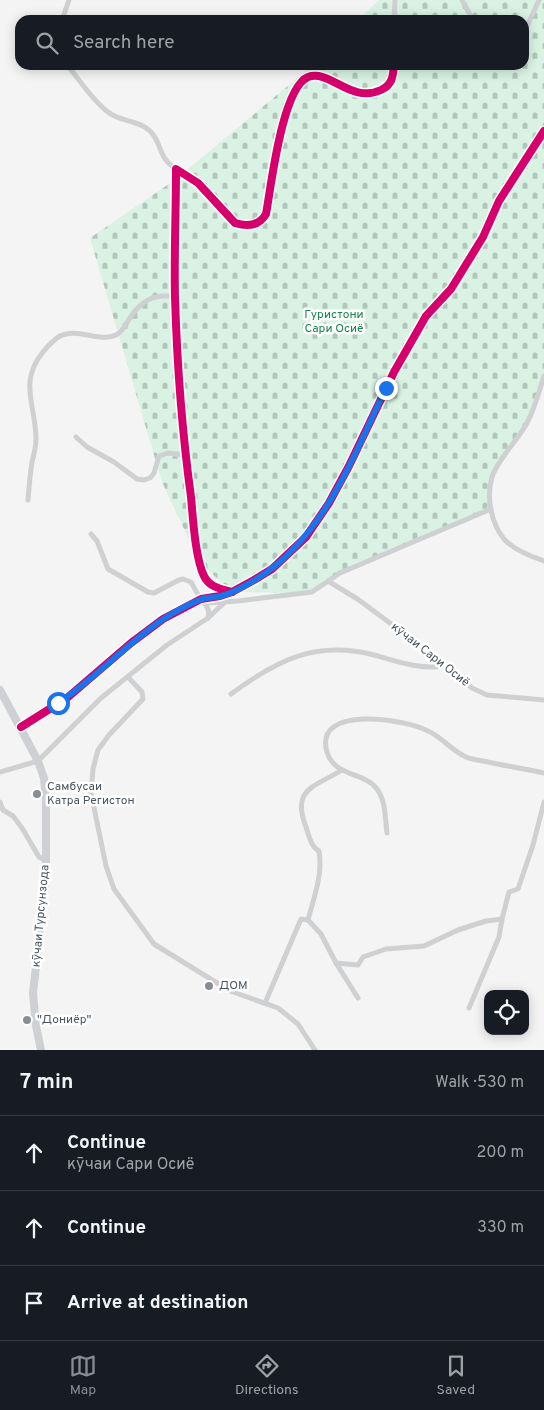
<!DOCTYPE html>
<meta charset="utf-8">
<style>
body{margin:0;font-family:Overpass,sans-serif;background:#20242c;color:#f1f3f6}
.controls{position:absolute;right:15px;bottom:15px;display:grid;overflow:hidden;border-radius:10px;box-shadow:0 2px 12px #0003}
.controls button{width:45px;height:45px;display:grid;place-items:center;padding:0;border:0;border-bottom:1px solid #363941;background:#171b24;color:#f1f3f6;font:25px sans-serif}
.stop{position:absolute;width:15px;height:15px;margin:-11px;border:4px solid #1a73e8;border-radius:50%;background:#fff}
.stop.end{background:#1a73e8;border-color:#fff;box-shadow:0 1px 5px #0008}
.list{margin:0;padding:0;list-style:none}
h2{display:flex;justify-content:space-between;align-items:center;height:65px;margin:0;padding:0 20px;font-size:21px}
h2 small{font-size:16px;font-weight:400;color:#9ea1a6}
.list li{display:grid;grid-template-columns:32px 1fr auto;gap:15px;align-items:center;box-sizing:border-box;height:75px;padding:0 20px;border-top:1px solid #363941}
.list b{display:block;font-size:19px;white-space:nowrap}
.list p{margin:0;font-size:16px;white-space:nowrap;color:#9ea1a6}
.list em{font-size:16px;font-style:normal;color:#9ea1a6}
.icon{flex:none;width:28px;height:28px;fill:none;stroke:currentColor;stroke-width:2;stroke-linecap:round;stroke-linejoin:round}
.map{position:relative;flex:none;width:544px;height:1050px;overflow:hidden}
.search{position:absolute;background:#171b24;box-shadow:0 2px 12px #0003;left:15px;right:15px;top:15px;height:55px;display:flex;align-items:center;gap:12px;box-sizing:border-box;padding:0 18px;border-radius:15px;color:#9ea1a6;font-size:19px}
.sheet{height:290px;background:#171b24}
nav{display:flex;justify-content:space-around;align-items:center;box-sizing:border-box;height:70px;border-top:1px solid #363941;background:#171b24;font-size:14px;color:#9ea1a6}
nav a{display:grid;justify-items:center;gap:2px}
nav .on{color:#868d94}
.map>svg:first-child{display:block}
</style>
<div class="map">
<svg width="544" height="1050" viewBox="0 0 544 1050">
<defs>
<pattern id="cemetery-stones" width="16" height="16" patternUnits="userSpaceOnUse" patternTransform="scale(1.25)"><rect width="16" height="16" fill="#d9f2e3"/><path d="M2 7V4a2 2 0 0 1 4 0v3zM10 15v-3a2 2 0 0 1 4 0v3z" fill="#b2c7bb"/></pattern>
</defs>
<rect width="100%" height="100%" fill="#f4f4f4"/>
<!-- cemetery -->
<path fill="url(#cemetery-stones)" d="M379 0H544V374L527 424 492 476 491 509 340 573 307 593 232 592 200 563 162 482 90 238 176 179 313 65H524V20H358Z"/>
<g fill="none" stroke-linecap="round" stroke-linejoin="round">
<!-- minor -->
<g stroke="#ced0d2" stroke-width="5">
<path d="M462 0 473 20"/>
<path d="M62 20 69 0"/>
<path d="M394 20 395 0"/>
<path d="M524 33 539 0"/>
<path d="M67 65C80 80 92 100 108 112 120 122 139 120 150 131 163 144 157 157 176 169"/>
<path d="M544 376C539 392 535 408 527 423 519 439 497 460 492 477 486 497 491 523 504 539 513 549 532 557 544 561"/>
<path d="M76 437 87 447 114 462 137 479 144 480 150 478 154 473 159 456 168 453 185 455"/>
<path d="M28 500C29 487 30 474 32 462 34 454 36 447 36 439 36 406 18 382 43 352 48 346 53 340 60 336 78 327 98 343 116 335 122 332 125 326 128 321 139 302 153 293 175 297"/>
<path d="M91 534 97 541 108 569 148 592 154 593 179 580 183 579 191 582C194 587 196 592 199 596 204 604 211 607 208 618"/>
<path d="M328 581 359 600 433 655 472 688 487 695 544 700"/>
<path d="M231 592C222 589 211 587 205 578 196 564 194 525 192 507 183 438 178 368 175 298 173 255 176 212 176 169L198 183 235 223C248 227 259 226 266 214 271 187 282 88 308 77 330 69 351 104 381 90 392 85 393 77 394 65"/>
<path d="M206 603 238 601 312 592 340 573 491 509"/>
<path d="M128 677 142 692 143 699 109 735 98 750 93 769 91 793 106 866 114 889 154 944 230 991 278 1008 298 1024 315 1050"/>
<path d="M231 694C277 660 316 640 374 655 398 662 421 670 446 666"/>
<path d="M21 727 67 698 131 643 163 619 201 599 220 596 232 592 254 580 272 569 306 537 329 503 349 466 394 372 426 316 451 289 483 237 499 201 544 131"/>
<path d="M342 770C315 787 291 788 306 827 309 836 311 847 319 851 323 875 314 897 308 920L321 934 336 963 358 998"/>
<path d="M0 772 38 761 101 698 167 645 208 618 225 602"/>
<path d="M0 802 3 810 13 816 22 828 39 857 46 861"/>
<path d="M387 833C385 819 386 801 377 789 365 772 334 777 327 752 313 704 406 719 428 731 442 737 452 751 466 757 472 760 481 760 488 762 507 766 525 769 544 773"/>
<path d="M336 963 358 965 363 957 386 949 424 946 458 930 486 921 502 919"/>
<path d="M265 1003 301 919 308 920"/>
<path d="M469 1008 499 937 502 919 509 892 518 889 533 845 544 802"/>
</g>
<!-- secondary -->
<path stroke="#ced0d4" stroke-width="8" d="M0 690 38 761 44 778 46 801V877L33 993 36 1026 41 1050"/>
<defs>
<g id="cycleway">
<path d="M232 592C221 589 209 587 204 576 195 557 193 518 191 497 182 431 177 364 175 297 174 255 176 212 176 169L198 183 235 223C248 227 259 226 266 214 271 187 282 88 308 77 330 69 351 104 381 90 392 85 393 77 394 65"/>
<path d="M21 727 67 698 131 643 163 619 201 599 220 596 232 592 254 580 272 569 306 537 329 503 349 466 394 372 426 316 451 289 483 237 499 201 544 131"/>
</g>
</defs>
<!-- cycleway casing -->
<use href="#cycleway" stroke="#fff" stroke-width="11"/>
<!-- cycleway -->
<use href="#cycleway" stroke="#d6006c" stroke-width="8"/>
</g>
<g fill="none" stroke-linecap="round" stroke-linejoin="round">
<!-- route -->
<path stroke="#1a73e8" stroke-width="6" d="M58 703C95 679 125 645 162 620 174 612 189 604 202 599 208 597 215 598 221 596 233 593 245 586 255 580 324 538 353 457 386 388"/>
</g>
<!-- markers -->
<g fill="#868d94" stroke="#fff" stroke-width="2">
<circle cx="37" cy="794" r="5"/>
<circle cx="209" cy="986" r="5"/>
<circle cx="27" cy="1020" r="5"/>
</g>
<g text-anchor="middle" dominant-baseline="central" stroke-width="5" stroke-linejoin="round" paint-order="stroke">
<!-- park labels -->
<g font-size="12" fill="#17864f" stroke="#fff">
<text x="334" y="315">Гуристони<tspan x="334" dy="14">Сари Осиё</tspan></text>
</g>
<!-- street labels -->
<g font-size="12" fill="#4a5661" stroke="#fff">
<text transform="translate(430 655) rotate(38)">кӯчаи Сари Осиё</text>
<text transform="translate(41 916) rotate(-85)">кӯчаи Турсунзода</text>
</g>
<!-- poi labels -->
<g font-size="12" fill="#4a5661" stroke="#fff" text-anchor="start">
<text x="47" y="787">Самбусаи<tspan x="47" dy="14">Катра Регистон</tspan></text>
<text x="219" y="986">ДОМ</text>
<text x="37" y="1020">"Дониёр"</text>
</g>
</g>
</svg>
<div class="controls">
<button><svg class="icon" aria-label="locate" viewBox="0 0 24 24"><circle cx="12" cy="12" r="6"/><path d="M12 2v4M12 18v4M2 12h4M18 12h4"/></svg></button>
</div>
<div class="stop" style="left:58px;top:703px"></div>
<div class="stop end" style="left:386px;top:388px"></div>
<div class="search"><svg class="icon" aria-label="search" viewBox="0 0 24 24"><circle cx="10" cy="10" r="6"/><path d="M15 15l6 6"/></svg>Search here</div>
</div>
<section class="sheet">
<h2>7 min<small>Walk · 530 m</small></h2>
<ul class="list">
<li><svg class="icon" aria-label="ahead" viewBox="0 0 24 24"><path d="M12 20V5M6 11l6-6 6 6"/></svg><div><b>Continue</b><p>кӯчаи Сари Осиё</p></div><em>200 m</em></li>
<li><svg class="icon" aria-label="ahead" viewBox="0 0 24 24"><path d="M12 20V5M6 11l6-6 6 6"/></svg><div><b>Continue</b></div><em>330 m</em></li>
<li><svg class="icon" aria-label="arrive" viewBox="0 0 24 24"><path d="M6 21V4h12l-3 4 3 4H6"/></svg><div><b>Arrive at destination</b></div></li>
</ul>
</section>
<nav>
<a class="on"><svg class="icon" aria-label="map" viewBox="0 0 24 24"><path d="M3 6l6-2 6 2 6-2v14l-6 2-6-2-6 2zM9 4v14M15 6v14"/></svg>Map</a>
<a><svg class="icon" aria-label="directions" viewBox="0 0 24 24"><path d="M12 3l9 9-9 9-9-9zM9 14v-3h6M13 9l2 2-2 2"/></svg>Directions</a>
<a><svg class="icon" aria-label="saved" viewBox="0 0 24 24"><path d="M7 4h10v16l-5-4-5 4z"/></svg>Saved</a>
</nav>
